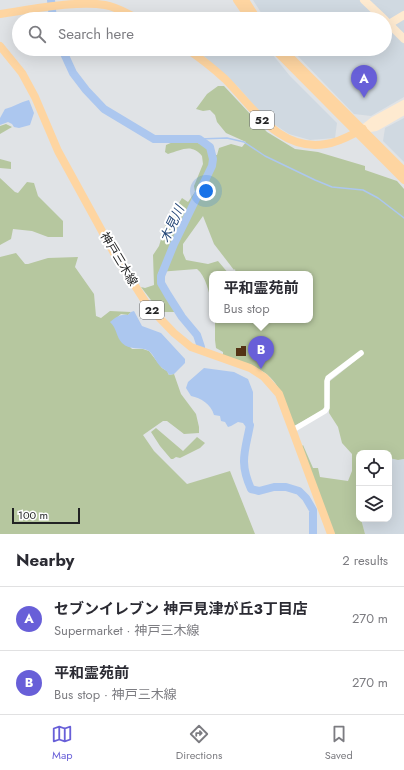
<!DOCTYPE html>
<meta charset="utf-8">
<style>
body{margin:0;font-family:Jost,"Noto Sans JP",sans-serif;background:#f2f2f3;color:#2b2b33}
.controls{position:absolute;right:12px;bottom:12px;display:grid;overflow:hidden;border-radius:8px;box-shadow:0 4px 16px #0002}
.controls button{width:36px;height:36px;display:grid;place-items:center;padding:0;border:0;border-bottom:1px solid #e1e1e2;background:#fff;color:#2b2b33;font:20px sans-serif}
.scale{position:absolute;left:12px;bottom:10px;width:68px;box-sizing:border-box;padding-left:4px;border:2px solid #222324;border-top:0;font-size:11px;line-height:14px;white-space:nowrap;color:#222324;-webkit-text-stroke:3px #fff;paint-order:stroke}
.you{position:absolute;left:206px;top:191px;width:14px;height:14px;margin:-10px;border:3px solid #fff;border-radius:50%;background:#1a73e8;box-shadow:0 0 0 6px #1a73e833}
.badge{display:grid;place-items:center;width:26px;height:26px;border-radius:50%;background:#685fd8;color:#fff;font-size:13px;font-weight:700}
.pin{position:absolute;translate:-50% -33px;filter:drop-shadow(0 1px 2px #0008)}
.pin::after{content:'';position:absolute;top:21px;width:14px;height:12px;background:inherit;clip-path:polygon(0 0,100% 0,50% 100%)}
.popup{position:absolute;left:209px;top:271px;width:104px;height:52px;box-sizing:border-box;display:grid;place-content:center;border-radius:8px;background:#fff;filter:drop-shadow(0 1px 3px #0005);font-size:13px;white-space:nowrap;color:#7c7c81}
.popup b{font-size:15px;color:#2b2b33}
.popup::after{content:'';position:absolute;left:50%;top:100%;margin-left:-8px;border:8px solid transparent;border-top-color:#fff}
.list{margin:0;padding:0;list-style:none}
h2{display:flex;justify-content:space-between;align-items:center;height:52px;margin:0;padding:0 16px;font-size:17px}
h2 small{font-size:13px;font-weight:400;color:#7c7c81}
.list li{display:grid;grid-template-columns:26px 1fr auto;gap:12px;align-items:center;box-sizing:border-box;height:64px;padding:0 16px;border-top:1px solid #e1e1e2}
.list b{display:block;font-size:15px;white-space:nowrap}
.list p{margin:0;font-size:13px;white-space:nowrap;color:#7c7c81}
.list em{font-size:13px;font-style:normal;color:#7c7c81}
.icon{flex:none;width:22px;height:22px;fill:none;stroke:currentColor;stroke-width:2;stroke-linecap:round;stroke-linejoin:round}
.map{position:relative;flex:none;width:404px;height:534px;overflow:hidden}
.search{position:absolute;background:#fff;box-shadow:0 4px 16px #0002;left:12px;right:12px;top:12px;height:44px;display:flex;align-items:center;gap:10px;box-sizing:border-box;padding:0 14px;border-radius:22px;color:#7c7c81;font-size:15px}
.sheet{height:180px;background:#fff}
nav{display:flex;justify-content:space-around;align-items:center;box-sizing:border-box;height:56px;border-top:1px solid #e1e1e2;background:#fff;font-size:11px;color:#7c7c81}
nav a{display:grid;justify-items:center;gap:2px}
nav .on{color:#685fd8}
.map>svg:first-child{display:block}
</style>
<div class="map">
<svg width="404" height="534" viewBox="0 0 404 534">
<rect width="100%" height="100%" fill="#e0e3e6"/>
<!-- built -->
<g fill="#d0d9e1">
<path d="M253 0H404V97L371 116 354 114 291 49H385V19H265Z"/>
<path d="M196 49H268L290 76 337 123 335 138 310 140 289 134 266 119 238 87Z"/>
<path d="M404 118V162L383 141 385 128Z"/>
<path d="M389 458 398 460 404 459V534H365L361 519H389Z"/>
</g>
<!-- green -->
<g fill="#b6c79f">
<path d="M218 86H224L267 132 295 149 318 152 365 166V170L397 181 404 189V459L398 460 389 458V453H359V499L357 505 359 519H361L365 534H333L301 447 303 445 313 468H318L320 477 348 481 352 471V454L342 443 338 427 329 413 330 381 364 354 362 350 325 379V409L294 426C288 409 281 384 265 373 253 364 236 360 223 355V352L216 348 215 340V320H310V274H236L235 269 234 270 214 244 203 216 183 244V253L186 260 208 264 218 261 229 274H212V304C209 293 206 276 197 269L158 272 159 285 175 312H160L141 287 145 288 154 285 153 255 159 246 165 226 182 198 188 202 195 192 194 186 203 164 202 156C192 143 181 150 168 154L165 152 166 145C176 140 196 139 205 147 208 149 208 152 210 155H217L219 148 231 144 242 147 246 142 226 133 217 122 215 115 210 110 203 111 196 109 207 94Z"/>
<path d="M6 124 12 127 0 134V126Z"/>
<path d="M0 159 11 162V169L0 168Z"/>
<path d="M0 178 15 192 18 193 27 182 34 183 38 196 63 221V237H48L32 231 13 229 11 239 0 245Z"/>
<path d="M16 253 25 264H28L48 258 78 257 75 267 94 294 96 316 101 318 110 311 131 312 128 315 121 314C105 326 123 339 132 349H143L149 351 162 368 167 371 169 375 174 374 181 394 196 414 199 427V433L184 434 167 421H163L143 435 154 451 187 484 230 471 255 534H0V257Z"/>
<path d="M156 428 183 451 197 437 205 443 200 448 180 458 176 457 173 459H171L160 446 151 432Z"/>
</g>
<!-- water -->
<g fill="#acc7ef">
<path d="M29 100 34 113 30 125 19 128 14 127 12 124 8 122 0 125V118L5 109C14 107 20 102 29 100Z"/>
<path d="M134 311 142 326 161 333 185 359V363L174 374 169 375C167 370 164 370 160 366 156 362 154 355 149 351 141 346 130 351 122 343 116 337 117 328 110 322 116 317 120 314 128 315L131 312Z"/>
<path d="M204 368 234 372 248 379 253 392V426L246 427 243 423 238 422 231 426 228 427 225 422 221 421 220 416 214 415C211 404 201 398 191 396L186 388 188 382Z"/>
</g>
<g fill="none" stroke-linecap="round" stroke-linejoin="round">
<!-- stream -->
<path stroke="#acc7ef" stroke-width="1.5" d="M199 139 227 138 244 142 265 156 315 180 332 187 363 190 378 198 404 218"/>
<!-- river -->
<g stroke="#acc7ef" stroke-width="8">
<path d="M51 0 53 19"/>
<path d="M62 49 73 73 86 90 104 109 154 139H199L210 147 213 159 212 166 174 244 161 276V283L168 295 182 317 197 335 201 347"/>
<path d="M245 418 250 425C245 452 239 462 251 489L259 491 274 487H286L299 491 306 498 313 510V534"/>
</g>
</g>
<!-- building -->
<path fill="#543315" d="M241 346H246V356H236V348H241Z"/>
<g fill="none" stroke-linecap="round" stroke-linejoin="round">
<!-- street -->
<path stroke="#fff" stroke-width="5.5" d="M293 430 325 411 327 408V381L328 378 361 353"/>
<!-- secondary -->
<g stroke="#feead0" stroke-width="8">
<path d="M364 0 384 19"/>
<path d="M385 20 404 39"/>
<path d="M389 24 404 15"/>
<path d="M363 129 373 121 404 104"/>
<path d="M364 129 376 127 404 111"/>
</g>
<!-- primary -->
<g stroke="#fed5a1" stroke-width="8">
<path d="M237 0 250 19"/>
<path d="M245 0 257 19"/>
<path d="M0 14C29 10 77 0 105 5 117 7 128 14 139 19"/>
<path d="M0 46 22 73 35 97 58 151 114 253 148 306 174 333 191 347 250 368 264 377 279 394 331 534"/>
<path d="M187 49C200 58 213 68 225 79 254 108 279 152 326 144 340 142 351 135 363 129"/>
<path d="M274 49 404 180"/>
<path d="M282 49 404 171"/>
</g>
</g>
<g text-anchor="middle" dominant-baseline="central" stroke-width="4" stroke-linejoin="round" paint-order="stroke">
<!-- shield labels -->
<g fill="#fff" stroke="#646566" stroke-width="1">
<rect x="250" y="111" width="24" height="18" rx="3"/>
<rect x="140" y="301" width="24" height="18" rx="3"/>
</g>
<g font-size="11" font-weight="bold" fill="#222324">
<text x="262" y="120">52</text>
<text x="152" y="310">22</text>
</g>
<!-- street labels -->
<g font-size="12" fill="#222324" stroke="#fff">
<text transform="translate(119 259) rotate(59)">神戸三木線</text>
</g>
<!-- water labels -->
<g font-size="13" font-style="italic" fill="#234677" stroke="#fff">
<text transform="translate(172 224) rotate(-65)">木見川</text>
</g>
</g>
</svg>
<div class="controls">
<button><svg class="icon" aria-label="locate" viewBox="0 0 24 24"><circle cx="12" cy="12" r="6"/><path d="M12 2v4M12 18v4M2 12h4M18 12h4"/></svg></button>
<button><svg class="icon" aria-label="layers" viewBox="0 0 24 24"><path d="M12 4l9 5-9 5-9-5zM3 14l9 5 9-5"/></svg></button>
</div>
<div class="scale">100 m</div>
<div class="you"></div>
<div class="pin badge" style="left:364px;top:98px">A</div>
<div class="pin badge" style="left:261px;top:369px">B</div>
<div class="popup"><b>平和霊苑前</b>Bus stop</div>
<div class="search"><svg class="icon" aria-label="search" viewBox="0 0 24 24"><circle cx="10" cy="10" r="6"/><path d="M15 15l6 6"/></svg>Search here</div>
</div>
<section class="sheet">
<h2>Nearby<small>2 results</small></h2>
<ul class="list">
<li><span class="badge">A</span><div><b>セブンイレブン 神戸見津が丘3丁目店</b><p>Supermarket · 神戸三木線</p></div><em>270 m</em></li>
<li><span class="badge">B</span><div><b>平和霊苑前</b><p>Bus stop · 神戸三木線</p></div><em>270 m</em></li>
</ul>
</section>
<nav>
<a class="on"><svg class="icon" aria-label="map" viewBox="0 0 24 24"><path d="M3 6l6-2 6 2 6-2v14l-6 2-6-2-6 2zM9 4v14M15 6v14"/></svg>Map</a>
<a><svg class="icon" aria-label="directions" viewBox="0 0 24 24"><path d="M12 3l9 9-9 9-9-9zM9 14v-3h6M13 9l2 2-2 2"/></svg>Directions</a>
<a><svg class="icon" aria-label="saved" viewBox="0 0 24 24"><path d="M7 4h10v16l-5-4-5 4z"/></svg>Saved</a>
</nav>
